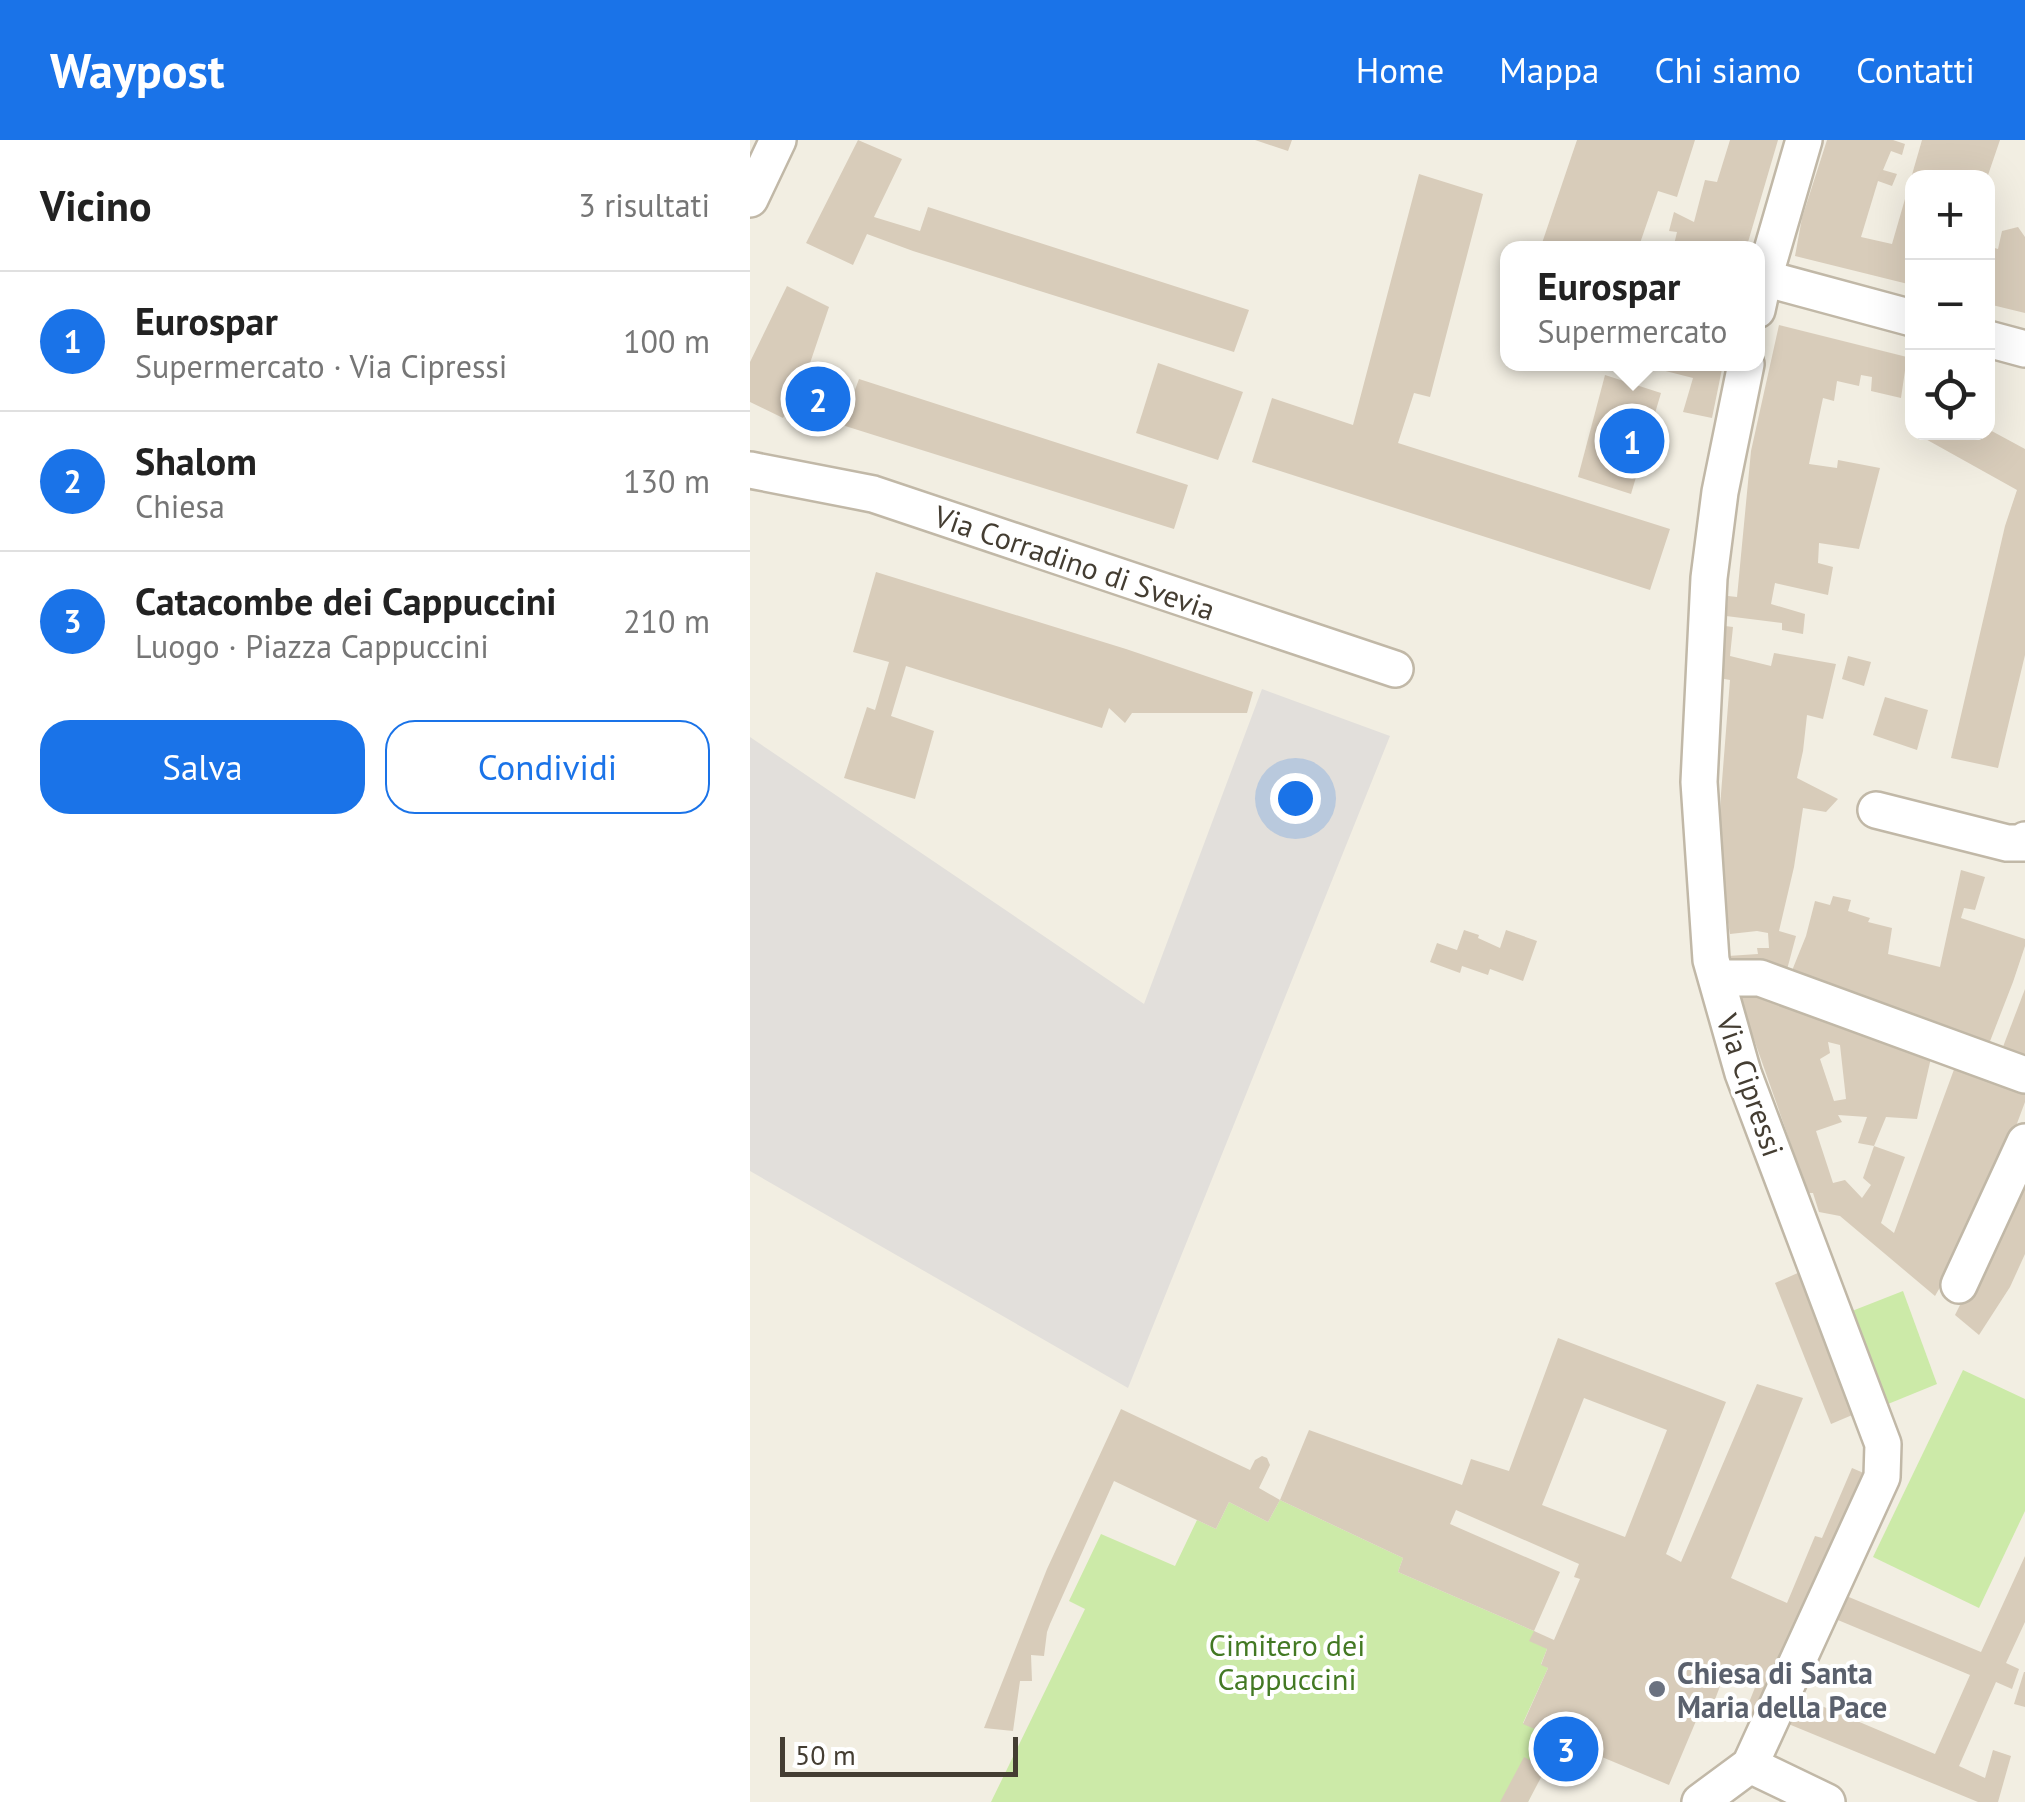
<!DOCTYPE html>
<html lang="it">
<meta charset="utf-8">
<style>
body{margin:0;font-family:"PT Sans",sans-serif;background:#f6f6f6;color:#222}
.controls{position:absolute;right:30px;top:30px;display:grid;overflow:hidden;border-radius:20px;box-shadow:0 10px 40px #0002}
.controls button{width:90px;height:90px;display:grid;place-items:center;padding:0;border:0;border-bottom:2px solid #e0e0e0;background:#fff;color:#222;font:50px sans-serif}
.scale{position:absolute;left:30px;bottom:25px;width:238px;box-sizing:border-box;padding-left:10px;border:5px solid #443d32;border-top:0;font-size:28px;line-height:35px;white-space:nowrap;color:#443d32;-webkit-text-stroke:8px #fff;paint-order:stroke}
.you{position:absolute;left:545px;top:658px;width:35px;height:35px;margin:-25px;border:8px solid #fff;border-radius:50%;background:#1a73e8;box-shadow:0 0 0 15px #1a73e833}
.badge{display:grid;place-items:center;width:65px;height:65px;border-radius:50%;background:#1a73e8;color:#fff;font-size:32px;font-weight:700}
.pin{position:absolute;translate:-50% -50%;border:5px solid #fff;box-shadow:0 2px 10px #0006}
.popup{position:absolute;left:750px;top:101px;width:265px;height:130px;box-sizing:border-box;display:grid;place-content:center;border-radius:20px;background:#fff;filter:drop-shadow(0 2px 8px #0005);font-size:32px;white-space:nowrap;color:#767676}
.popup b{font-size:38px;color:#222}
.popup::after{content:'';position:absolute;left:50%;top:100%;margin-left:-20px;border:20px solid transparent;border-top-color:#fff}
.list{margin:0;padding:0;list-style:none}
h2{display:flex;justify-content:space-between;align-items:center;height:130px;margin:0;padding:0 40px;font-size:42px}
h2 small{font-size:32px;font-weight:400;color:#767676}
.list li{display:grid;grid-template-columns:65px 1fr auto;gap:30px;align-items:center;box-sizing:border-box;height:140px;padding:0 40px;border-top:2px solid #e0e0e0}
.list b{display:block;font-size:38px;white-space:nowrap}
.list p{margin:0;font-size:32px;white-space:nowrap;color:#767676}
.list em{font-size:32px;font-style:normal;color:#767676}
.actions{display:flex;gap:20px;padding:30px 40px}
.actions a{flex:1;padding:22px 0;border:2px solid #1a73e8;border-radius:30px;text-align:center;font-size:35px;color:#1a73e8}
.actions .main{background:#1a73e8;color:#fff}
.icon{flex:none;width:55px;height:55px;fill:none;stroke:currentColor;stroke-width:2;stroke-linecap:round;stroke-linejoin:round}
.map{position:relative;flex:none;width:1275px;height:1662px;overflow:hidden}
header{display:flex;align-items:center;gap:60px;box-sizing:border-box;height:140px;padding:0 50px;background:#1a73e8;color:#fff}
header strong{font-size:48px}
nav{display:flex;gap:55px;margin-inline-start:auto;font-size:35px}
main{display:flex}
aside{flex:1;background:#fff}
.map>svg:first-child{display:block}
</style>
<header>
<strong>Waypost</strong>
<nav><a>Home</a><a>Mappa</a><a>Chi siamo</a><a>Contatti</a></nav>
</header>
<main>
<aside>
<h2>Vicino<small>3 risultati</small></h2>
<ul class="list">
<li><span class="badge">1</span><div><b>Eurospar</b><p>Supermercato · Via Cipressi</p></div><em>100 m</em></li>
<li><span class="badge">2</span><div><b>Shalom</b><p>Chiesa</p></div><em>130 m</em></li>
<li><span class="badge">3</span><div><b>Catacombe dei Cappuccini</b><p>Luogo · Piazza Cappuccini</p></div><em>210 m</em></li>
</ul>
<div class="actions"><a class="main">Salva</a><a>Condividi</a></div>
</aside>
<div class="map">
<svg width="1275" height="1662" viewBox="0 0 1275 1662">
<rect width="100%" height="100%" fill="#f2eee2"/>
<!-- green -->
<g fill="#cceaa8">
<path d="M1153 1151 1187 1244 1138 1264 1102 1171Z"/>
<path d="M1213 1230 1275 1259V1371L1229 1468 1123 1417Z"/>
<path d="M530 1360 653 1418 648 1432 784 1491 797 1509 791 1524 798 1528 773 1583 808 1599 778 1662H241L335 1469 319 1461 351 1394 425 1426 447 1380 466 1389 479 1362 518 1382Z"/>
</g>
<!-- parking -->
<path fill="#e2dfdb" d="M512 549 640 596 378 1248 0 1031V597L394 864Z"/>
<!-- building -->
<g fill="#d8ccba" fill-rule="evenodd">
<path d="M108 0 152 19 124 77 170 91 178 67 499 170 484 212 163 111 117 94 103 125 56 103Z"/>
<path d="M505 0H542L538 11Z"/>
<path d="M827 0H945L927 57 908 51 888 109H790Z"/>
<path d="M980 0H1028L996 109H923L927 92 919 91 924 72 944 82 955 40 967 42Z"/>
<path d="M1077 0H1143L1155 4 1152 15 1141 11 1133 30 1147 34 1142 46 1128 41 1111 97 1142 104 1172 0H1250L1237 38H1162V145L1045 116 1052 78Z"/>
<path d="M669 34 733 54 680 257 664 253 648 303 920 389 900 450 502 322 522 258 603 285Z"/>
<path d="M1268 87 1275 97V173L1238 164V106L1248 109 1252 91Z"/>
<path d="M37 146 79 167 55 238 102 258 109 239 438 345 424 389 92 285 96 275 65 266 45 257 33 278 0 262V222Z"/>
<path d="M1029 185 1157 217 1151 258 1121 251 1122 237 1111 235 1109 246 1087 241 1084 261 1073 258 1059 324 1087 328 1088 320 1130 328 1109 409 1069 403 1068 423 1083 427 1078 455 1025 443 1021 464 1055 474 1053 494 1032 490V483L976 476 978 456 987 457 1001 311Z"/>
<path d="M408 223 493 252 468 320 386 293Z"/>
<path d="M888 224H973L962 278 933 272 943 238Z"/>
<path d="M855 235 911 253 881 354 828 337Z"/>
<path d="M1238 289 1275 309V515L1248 628 1201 618 1255 386 1267 350 1163 292H1238Z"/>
<path d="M126 432 376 509 503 552 497 573H382L375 583 359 568 352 588 156 526 141 576 184 591 165 659 94 638 117 567 125 570 139 522 103 512Z"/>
<path d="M975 486 983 487 980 516 1021 526 1024 513 1086 524 1073 579 1057 575 1053 611 1047 638 1088 659 1076 672 1053 668 1044 727 1029 791 1046 796 1035 837 979 830 978 816 1008 814 1007 808H1019L1018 793 1007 791 980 794 973 753 969 708 971 654 980 540 969 538Z"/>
<path d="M1098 516 1121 522 1114 546 1092 539Z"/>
<path d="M1135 557 1178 570 1167 610 1123 595Z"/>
<path d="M1211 730 1235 737 1225 770 1214 768 1211 778 1275 799V806L1263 842 1237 909 1039 838 1056 796 1065 761 1080 765 1083 756 1101 760 1098 771 1120 778 1118 782 1142 788 1138 814 1190 827Z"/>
<path d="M714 790 729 795 728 798 750 808 756 790 787 801 773 841 740 829 738 835 712 826 710 833 680 822 687 803 707 810Z"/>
<path d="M1275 849V920L1251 912Z"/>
<path d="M987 851 1004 852 1181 918 1167 979 1136 977 1124 1006 1155 1017 1131 1083 1144 1093 1206 924 1275 953V962L1243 1048 1211 1111 1185 1156 1090 1076 1069 1072 1063 1053H1058ZM1078 902 1090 905 1096 959 1084 961 1070 919 1080 913ZM1088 975 1117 977 1108 1003 1124 1006 1113 1038 1121 1045 1112 1058 1095 1040 1083 1043 1066 991 1092 982Z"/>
<path d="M1275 1036V1114L1260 1147 1229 1195 1205 1175Z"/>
<path d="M1050 1132 1107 1273 1081 1284 1025 1143Z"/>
<path d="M808 1198 976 1262 916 1414 931 1422 1007 1244 1053 1258 981 1438 1037 1463 1065 1396 1072 1398 1102 1328 1116 1334 1009 1579 994 1575 1006 1545 976 1530 963 1565 954 1562 919 1645 773 1584 798 1528 791 1525 797 1509 779 1501 784 1491 804 1500 830 1439 824 1437 829 1424 706 1370 700 1384 810 1432 784 1491 648 1432 653 1418 530 1360 559 1290 712 1345 721 1319 759 1331ZM834 1258 917 1290 875 1397 792 1365Z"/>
<path d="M371 1269 500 1330 505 1320 512 1316 517 1318 520 1325 509 1348 530 1360 518 1382 479 1362 466 1389 364 1341 300 1484 297 1492 294 1516 281 1515 282 1541H270L263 1591 234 1588 297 1429Z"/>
<path d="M1275 1416V1482L1256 1523 1269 1529 1262 1549 1246 1542 1209 1626 1235 1638 1243 1610 1261 1616 1248 1662H1228L1036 1583 1048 1556 1185 1614 1220 1535 1083 1478 1094 1455 1231 1512Z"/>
<path d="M1274 1532H1275V1567L1264 1564Z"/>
<path d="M774 1617 796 1628 778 1662H750Z"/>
</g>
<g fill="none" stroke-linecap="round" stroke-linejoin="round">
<defs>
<g id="minor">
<path d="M0 59 28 0"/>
<path d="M1014 138 1162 178"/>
<path d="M1007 170 1014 138 1054 0"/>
<path d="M1238 199 1275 209"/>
<path d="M0 330 123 354 645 529"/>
<path d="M1126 670 1257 703H1273L1275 700"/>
<path d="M967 838H1010L1275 935"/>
<path d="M1209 1145 1275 1002"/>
<path d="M1000 1625 1077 1662"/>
<path d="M950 1662 1000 1625 1132 1337 1133 1304 993 933 961 820 949 642 959 438 970 352 996 224"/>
</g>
</defs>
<!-- minor casing -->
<use href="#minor" stroke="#c1b8a7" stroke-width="40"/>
<!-- minor -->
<use href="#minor" stroke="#fff" stroke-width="35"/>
</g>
<!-- markers -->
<circle fill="#6b7280" stroke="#fff" stroke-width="4" cx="907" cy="1549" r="10"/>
<g text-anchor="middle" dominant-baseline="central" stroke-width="8" stroke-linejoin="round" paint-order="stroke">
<!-- street labels -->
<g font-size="30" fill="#443d32" stroke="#fff">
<text transform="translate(325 422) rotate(19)">Via Corradino di Svevia</text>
<text transform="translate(1001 945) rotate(71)">Via Cipressi</text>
</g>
<!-- park labels -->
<g font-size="30" fill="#437923" stroke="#fff">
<text x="537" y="1504">Cimitero dei<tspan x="537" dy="34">Cappuccini</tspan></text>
</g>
<!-- worship labels -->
<g font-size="30" font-weight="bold" fill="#5b616d" stroke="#fff" text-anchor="start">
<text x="927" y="1532">Chiesa di Santa<tspan x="927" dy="34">Maria della Pace</tspan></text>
</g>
</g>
</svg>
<div class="controls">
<button>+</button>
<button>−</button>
<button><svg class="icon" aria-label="locate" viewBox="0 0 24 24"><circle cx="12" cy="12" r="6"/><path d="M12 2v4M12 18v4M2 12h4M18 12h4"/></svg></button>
</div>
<div class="scale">50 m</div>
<div class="you"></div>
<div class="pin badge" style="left:882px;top:301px">1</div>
<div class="popup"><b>Eurospar</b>Supermercato</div>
<div class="pin badge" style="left:68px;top:259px">2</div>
<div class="pin badge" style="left:816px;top:1609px">3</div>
</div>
</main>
